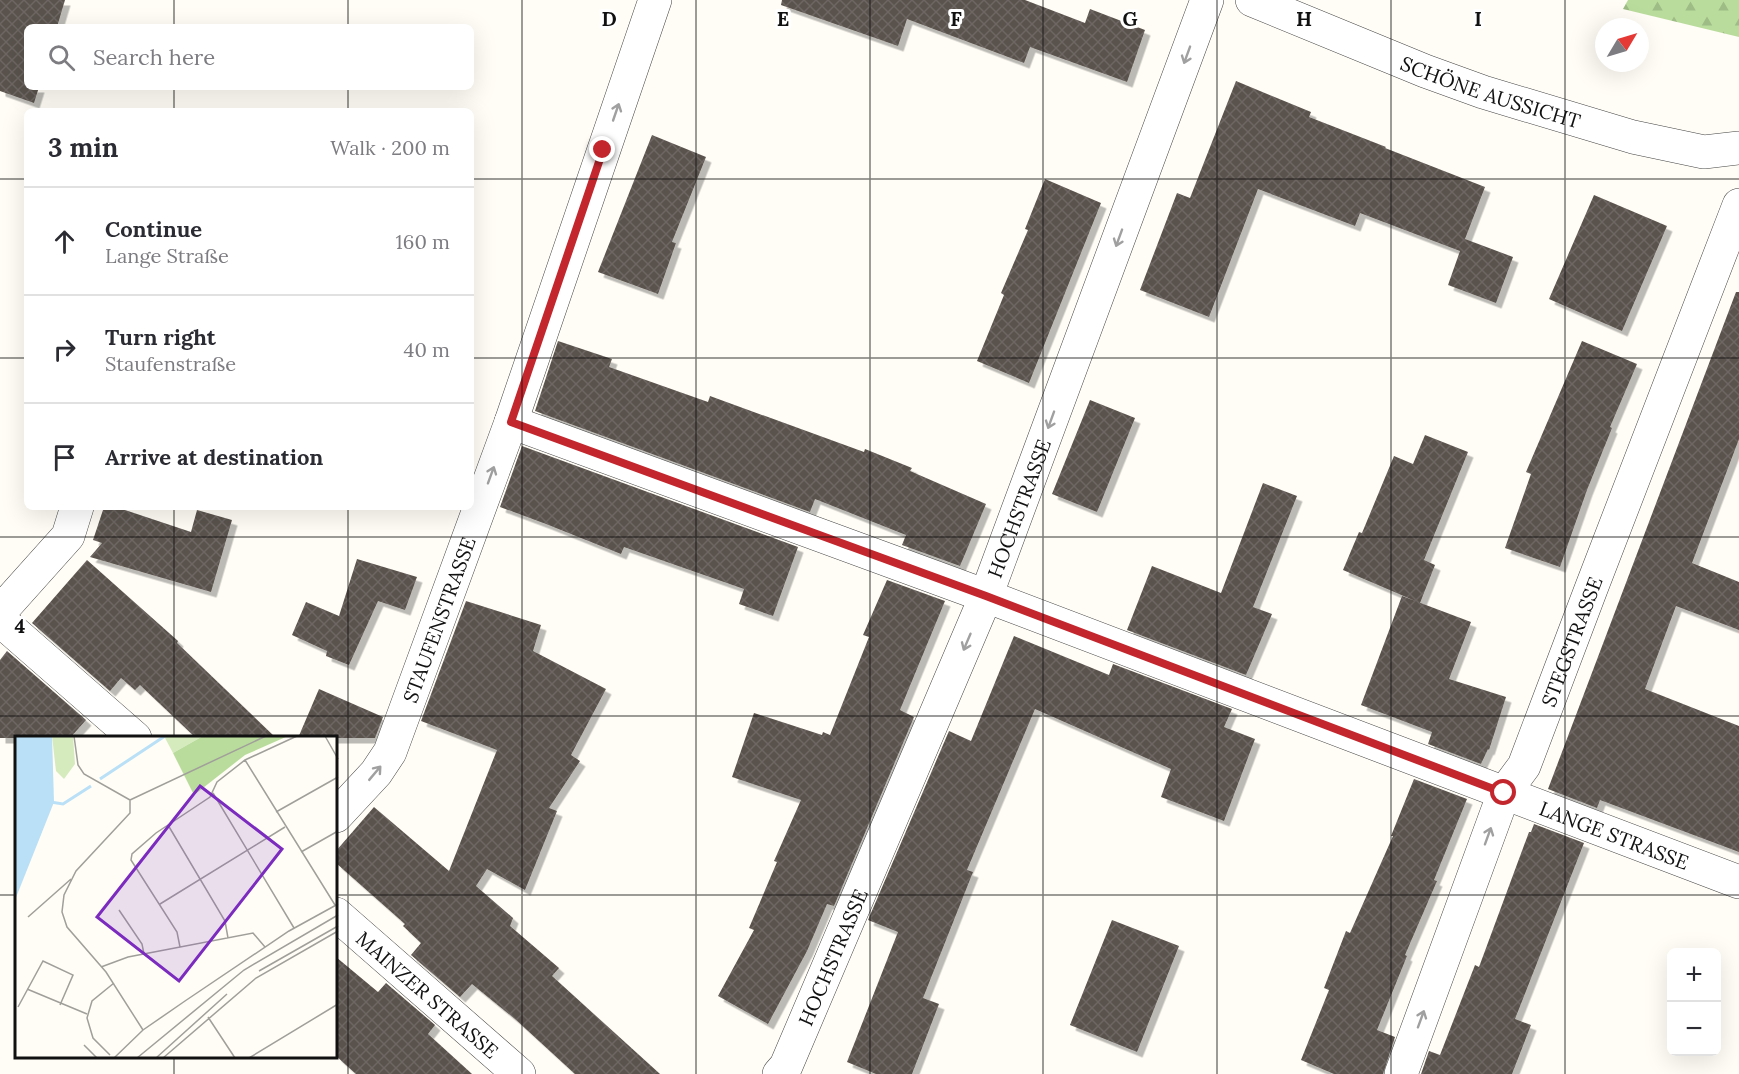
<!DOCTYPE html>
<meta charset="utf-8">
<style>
:root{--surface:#fff;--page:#f2f2f3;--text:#2b2b33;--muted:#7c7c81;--line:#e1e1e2}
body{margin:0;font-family:Lora,serif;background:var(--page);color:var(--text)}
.controls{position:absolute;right:18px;bottom:18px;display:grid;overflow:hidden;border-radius:9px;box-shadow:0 6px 24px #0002}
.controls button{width:54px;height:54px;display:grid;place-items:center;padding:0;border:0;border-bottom:2px solid var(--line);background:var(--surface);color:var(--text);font:30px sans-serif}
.compass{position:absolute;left:1595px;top:18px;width:54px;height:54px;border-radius:50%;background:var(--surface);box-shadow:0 6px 24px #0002;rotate:52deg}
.stop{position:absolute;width:18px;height:18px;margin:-14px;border:4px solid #c4262e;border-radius:50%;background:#fff}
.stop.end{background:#c4262e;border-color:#fff;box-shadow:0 2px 6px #0008}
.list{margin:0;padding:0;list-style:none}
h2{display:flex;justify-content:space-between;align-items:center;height:78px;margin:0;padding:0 24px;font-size:26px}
h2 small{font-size:20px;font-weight:400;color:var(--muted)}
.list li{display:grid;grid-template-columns:39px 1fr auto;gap:18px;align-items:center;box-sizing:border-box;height:108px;padding:0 24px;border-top:2px solid var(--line)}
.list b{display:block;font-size:22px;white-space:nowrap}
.list p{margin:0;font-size:20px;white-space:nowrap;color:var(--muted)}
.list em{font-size:20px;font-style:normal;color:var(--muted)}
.icon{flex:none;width:33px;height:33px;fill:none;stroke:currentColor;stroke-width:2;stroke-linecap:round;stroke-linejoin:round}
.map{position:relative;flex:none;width:1739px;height:1074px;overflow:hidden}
.search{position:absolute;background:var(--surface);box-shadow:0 6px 24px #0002;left:24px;top:24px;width:450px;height:66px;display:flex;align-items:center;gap:15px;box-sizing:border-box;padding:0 21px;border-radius:9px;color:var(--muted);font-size:22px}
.panel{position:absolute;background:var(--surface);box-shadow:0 6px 24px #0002;left:24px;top:108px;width:450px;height:402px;border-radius:9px}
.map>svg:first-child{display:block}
.forest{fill:url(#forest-firs)}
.building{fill:url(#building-cross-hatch);filter:url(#shadow)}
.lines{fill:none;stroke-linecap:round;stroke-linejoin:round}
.minor-casing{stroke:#444;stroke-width:34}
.minor{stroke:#fff;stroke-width:33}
.oneway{stroke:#a0a0a0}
.route{stroke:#c4262e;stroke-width:8}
.grid{fill:none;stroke:#111;stroke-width:1.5;stroke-opacity:0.55}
.labels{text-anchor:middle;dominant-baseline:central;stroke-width:6;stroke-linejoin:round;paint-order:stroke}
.street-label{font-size:20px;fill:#111;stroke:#fff}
.inset-river{fill:none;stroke:#b9e0f7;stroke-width:3}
.inset-road{fill:none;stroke:#a09f9a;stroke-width:1.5}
.view{fill:#7b2cbf;fill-opacity:0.15;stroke:#7b2cbf;stroke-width:3}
.inset-edge{fill:none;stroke:#111;stroke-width:3}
.grid-label{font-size:20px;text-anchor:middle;font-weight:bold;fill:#111;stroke:#fff;stroke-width:6;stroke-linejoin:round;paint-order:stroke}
</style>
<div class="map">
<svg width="1739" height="1074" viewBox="0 0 1739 1074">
<defs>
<pattern id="forest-firs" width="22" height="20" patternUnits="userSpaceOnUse" patternTransform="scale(1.5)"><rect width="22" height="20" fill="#b9dc9c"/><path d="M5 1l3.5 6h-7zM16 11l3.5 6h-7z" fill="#9ebc85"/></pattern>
<pattern id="building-cross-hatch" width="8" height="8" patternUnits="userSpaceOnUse" patternTransform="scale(1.5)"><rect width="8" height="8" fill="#5a524d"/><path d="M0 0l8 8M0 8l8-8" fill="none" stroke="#6d6662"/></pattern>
<filter id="shadow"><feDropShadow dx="5.5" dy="5.5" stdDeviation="0" flood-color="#0004"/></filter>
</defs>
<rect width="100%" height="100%" fill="#fffdf5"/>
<!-- forest -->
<path class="forest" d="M1628 0H1739V37L1623 9Z"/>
<!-- building -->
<path class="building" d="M0 0H65L57 27H27V87H39L34 103 0 91Z
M782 0H1025L1085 23 1090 9 1145 30 1127 82 1030 47 1024 63 907 19 898 46 781 5Z
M1236 81 1311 112 1309 117 1386 147 1385 148 1485 187 1465 239 1513 257 1496 303 1448 285 1460 251 1360 213 1355 226 1258 189 1209 317 1140 290 1177 193 1190 198Z
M652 135 706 157 672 242 676 243 658 294 598 272Z
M1045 179 1101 203 1029 383 977 361 1004 295 1001 293 1028 230 1025 229Z
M1594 195 1667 226 1622 331 1549 299Z
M1736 292H1739V439L1692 563 1739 582V630L1676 606 1645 689 1739 726V852L1600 800 1597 808 1548 789Z
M558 341 612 359 609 367 708 402 710 396 864 452 865 449 912 468 910 471 986 504 960 566 902 545 906 535 815 499 810 512 535 411Z
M1582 341 1637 364 1610 427 1612 428 1587 490 1560 567 1505 548 1531 474 1526 472Z
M1090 400 1135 418 1097 512 1052 494Z
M1425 435 1468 452 1424 560 1435 565 1420 603 1343 570 1359 532 1362 533 1394 456 1413 464Z
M522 446 798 547 773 616 739 604 744 589 624 547 621 554 546 524 500 507Z
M1263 483 1297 496 1253 607 1272 614 1246 675 1127 630 1152 566 1221 593Z
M104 507H116L191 532 197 510 232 520 211 592 90 557 102 543 93 540Z
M357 559 417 577 405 610 378 601 349 665 326 656 327 651 292 635 306 602 339 616Z
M87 560 178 641 177 643 276 738H196L140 685 135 690 121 678 110 691 32 623Z
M887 580 945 601 900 710 914 717 834 906 827 904 807 951 768 1024 718 996 754 930 749 928 777 862 774 861 801 800 732 777 754 713 822 735 823 732 830 735 869 637 863 635Z
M1402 596 1471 622 1449 679 1506 697 1489 750 1488 749 1481 764 1428 744 1432 732 1361 705Z
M466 601 541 625 533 651 606 689 571 755 580 761 549 808 557 811 525 890 487 869 476 886 513 918 510 926 559 968 552 976 660 1074H575L515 1019 472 984 460 997 411 955 421 943 403 926 405 924 336 863V851L374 807 449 871 497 750 421 721Z
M1014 636 1109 675 1113 664 1232 709 1224 727 1255 739 1224 821 1161 797 1171 769 1035 709 967 870 973 872 923 998 939 1004 912 1074H876L847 1062 898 932 868 920 949 731 971 741Z
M7 651 86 720 70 738H0V660Z
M319 689 383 717 375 738H298Z
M1414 779 1467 799 1434 880 1437 881 1405 955 1407 956 1377 1030 1395 1037 1383 1074H1334L1301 1060 1329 990 1324 988 1346 931 1350 933 1393 836H1391Z
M1534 824 1584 843 1515 1019 1531 1025 1512 1074H1421L1429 1051 1440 1055 1475 965 1479 967 1529 832H1531Z
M1112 920 1179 946 1137 1052 1070 1025Z
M336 957 378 992 386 983 435 1025 428 1034 472 1074H356L336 1056Z"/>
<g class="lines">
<!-- minor casing -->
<g class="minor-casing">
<g id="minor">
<path id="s1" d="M1252 0 1425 71 1483 92 1633 137 1704 152 1739 148"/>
<path id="s2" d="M511 422 986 596 1739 882"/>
<path d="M0 612 68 536 77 507"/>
<path d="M0 620 135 738"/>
<path id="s3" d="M336 816 376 773 390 752 511 422 655 0"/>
<path id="s4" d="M336 914 519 1074"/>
<path id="s5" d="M779 1074 786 1066 986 596 1207 0"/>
<path id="s6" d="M1401 1074 1504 793 1524 766 1591 589 1739 205"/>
</g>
</g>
<!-- minor -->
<use href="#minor" class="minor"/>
</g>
<!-- one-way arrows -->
<defs><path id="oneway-shaft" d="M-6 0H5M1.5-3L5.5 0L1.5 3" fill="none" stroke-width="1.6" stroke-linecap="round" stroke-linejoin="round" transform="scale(1.5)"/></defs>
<g class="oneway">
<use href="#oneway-shaft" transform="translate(1187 55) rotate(110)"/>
<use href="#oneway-shaft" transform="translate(616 112) rotate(-71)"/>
<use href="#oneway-shaft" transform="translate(1119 238) rotate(110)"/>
<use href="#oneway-shaft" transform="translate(1051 420) rotate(110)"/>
<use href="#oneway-shaft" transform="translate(491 475) rotate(-70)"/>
<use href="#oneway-shaft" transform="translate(967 642) rotate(113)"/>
<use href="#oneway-shaft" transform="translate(375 773) rotate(-50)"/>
<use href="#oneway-shaft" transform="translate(1488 836) rotate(-70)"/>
<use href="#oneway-shaft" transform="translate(1421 1019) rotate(-70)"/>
</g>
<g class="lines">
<!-- route -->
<path class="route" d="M603 150 511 422 986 596 1504 793"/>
</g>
<!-- grid -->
<path class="grid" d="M174 0V27M348 0V27M522 0V1074M696 0V1074M870 0V1074M1043 0V1074M1217 0V1074M1391 0V1074M1565 0V1074M174 87V111M348 87V111M0 179H27M471 179H1739M0 358H27M471 358H1739M174 507V738M348 507V1074M0 537H1739M0 716H1739M0 895H16M336 895H1739M174 1058V1074"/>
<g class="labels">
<!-- street labels -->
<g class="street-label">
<text stroke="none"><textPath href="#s1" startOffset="256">SCHÖNE AUSSICHT</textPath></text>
<text stroke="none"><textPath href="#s5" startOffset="615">HOCHSTRASSE</textPath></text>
<text stroke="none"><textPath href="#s3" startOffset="225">STAUFENSTRASSE</textPath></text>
<text stroke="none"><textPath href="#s6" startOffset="466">STEGSTRASSE</textPath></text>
<text stroke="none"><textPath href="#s2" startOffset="1178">LANGE STRASSE</textPath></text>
<text stroke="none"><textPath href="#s5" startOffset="129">HOCHSTRASSE</textPath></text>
<text stroke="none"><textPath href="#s4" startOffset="122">MAINZER STRASSE</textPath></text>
</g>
</g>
<!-- overview -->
<g transform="translate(15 736)">
<rect width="322" height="322" fill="#fffdf5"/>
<path d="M37 0H58L60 28 49 43 41 35ZM149 0H188L158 17Z" fill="#d5ebbd"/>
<path d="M188 0H273L230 19 179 59 158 17Z" fill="#b9dc9c"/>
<path d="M0 0H37L39 66 0 164Z" fill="#b9e0f7"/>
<path class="inset-river" d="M85 43 150 0M29 65 48 68 76 50"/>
<path class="inset-road" d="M59 0 63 29 69 38 115 64M310 0 323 23M230 24 320 169M198 57 279 192M115 64V77L61 135 49 159 47 176 52 191 91 236 128 294M115 64 251 0M261 76 323 41M153 89 210 185 213 202M286 116 323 95M145 168 270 91M104 174 127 208 129 218M13 181 56 143M165 211 162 196 116 124 117 118 141 97 195 61 202 46 230 24 282 0M86 231 113 221 238 197 250 211M244 235 323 190M12 253 72 278M3 271 28 225 58 239 45 269M193 281 220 322M69 309 82 322M95 319 78 302 72 282 77 265 99 247M99 322 128 294 170 265 274 195 323 168M122 322 229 234 323 179M141 322 212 258M148 322 241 242 323 195M234 322 323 268"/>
<path class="view" d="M185 50 267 113 164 245 82 181Z"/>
<rect width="322" height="322" class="inset-edge"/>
</g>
<g class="grid-label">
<text x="609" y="26">D</text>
<text x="783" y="26">E</text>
<text x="956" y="26">F</text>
<text x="1130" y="26">G</text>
<text x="1304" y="26">H</text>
<text x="1478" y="26">I</text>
<text x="20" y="633">4</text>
</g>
</svg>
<div class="controls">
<button>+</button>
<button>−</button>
</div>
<svg class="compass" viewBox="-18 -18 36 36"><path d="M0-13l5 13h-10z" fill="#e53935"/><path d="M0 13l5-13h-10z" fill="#7c7c81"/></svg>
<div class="stop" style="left:1504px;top:793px"></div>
<div class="stop end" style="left:603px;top:150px"></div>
<div class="search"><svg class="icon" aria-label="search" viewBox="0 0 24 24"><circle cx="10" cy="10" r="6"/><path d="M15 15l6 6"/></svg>Search here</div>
<section class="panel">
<h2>3 min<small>Walk · 200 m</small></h2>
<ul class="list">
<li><svg class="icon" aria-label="ahead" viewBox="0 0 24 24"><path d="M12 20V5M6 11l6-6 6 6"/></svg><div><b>Continue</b><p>Lange Straße</p></div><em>160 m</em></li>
<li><svg class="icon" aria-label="right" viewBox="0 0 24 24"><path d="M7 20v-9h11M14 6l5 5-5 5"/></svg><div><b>Turn right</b><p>Staufenstraße</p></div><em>40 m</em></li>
<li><svg class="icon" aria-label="arrive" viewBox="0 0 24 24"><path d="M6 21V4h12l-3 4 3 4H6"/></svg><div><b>Arrive at destination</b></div></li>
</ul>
</section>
</div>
